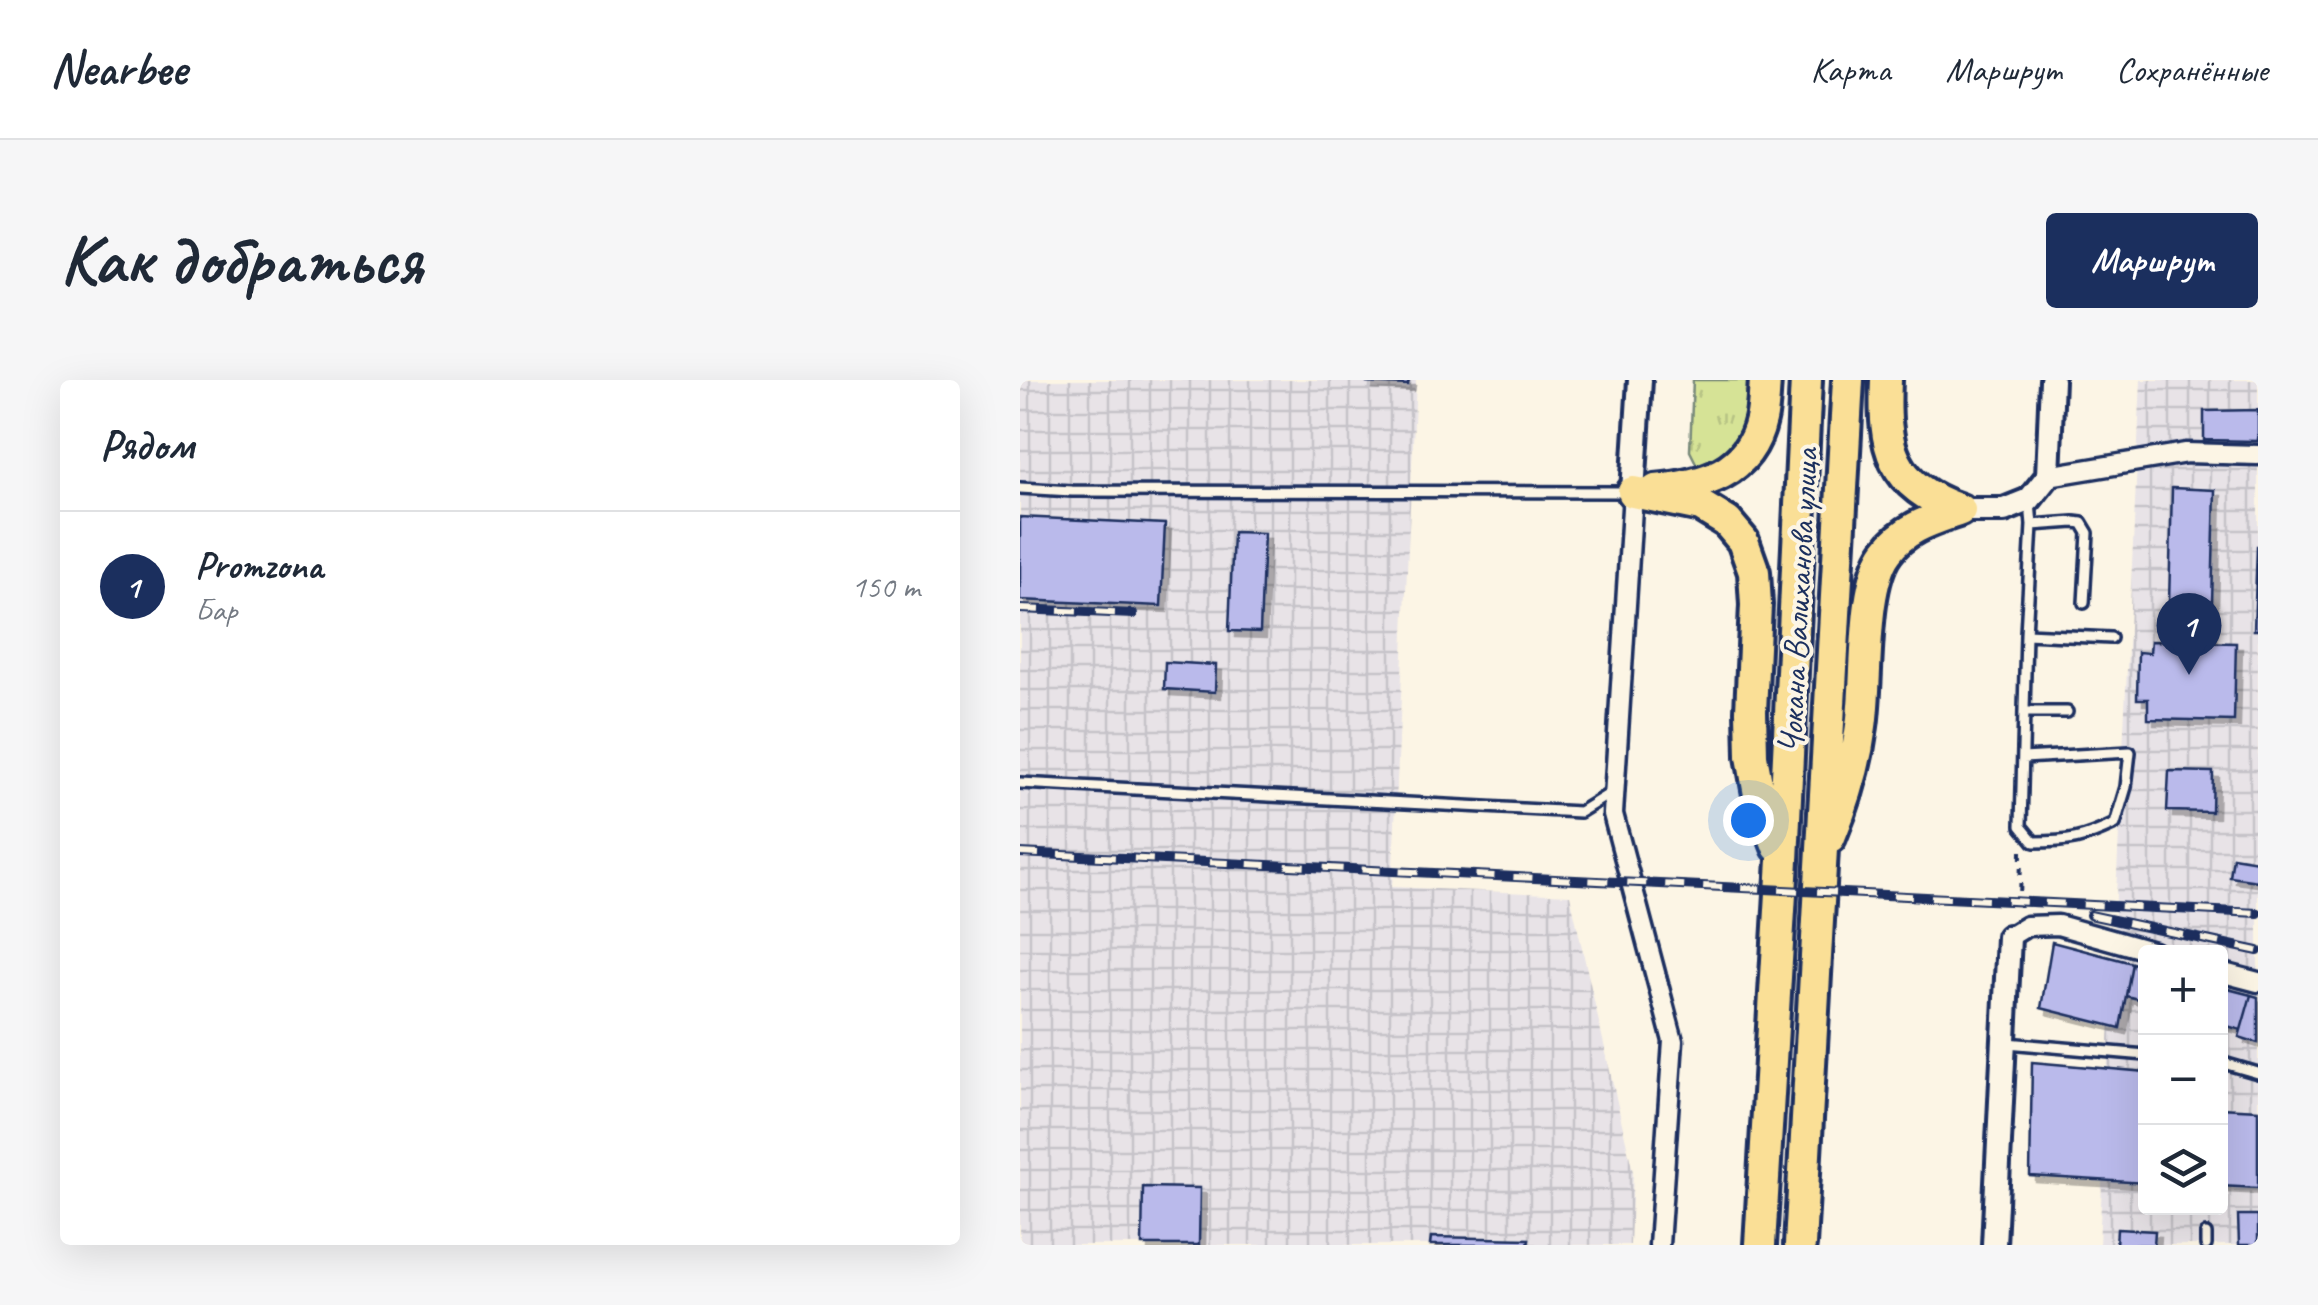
<!DOCTYPE html>
<html lang="ru">
<meta charset="utf-8">
<style>
:root{--surface:#fff;--page:#f6f6f7;--text:#1f2937;--muted:#747a83;--line:#e0e1e3;--accent:#1b2f5e}
body{margin:0;font-family:Caveat,sans-serif;background:var(--page);color:var(--text)}
.controls{position:absolute;right:30px;bottom:30px;display:grid;overflow:hidden;border-radius:10px;box-shadow:0 10px 40px #0002}
.controls button{width:90px;height:90px;display:grid;place-items:center;padding:0;border:0;border-bottom:2px solid var(--line);background:var(--surface);color:var(--text);font:50px sans-serif}
.you{position:absolute;left:728px;top:440px;width:35px;height:35px;margin:-25px;border:8px solid #fff;border-radius:50%;background:#1a73e8;box-shadow:0 0 0 15px #1a73e833}
.badge{display:grid;place-items:center;width:65px;height:65px;border-radius:50%;background:var(--accent);color:#fff;font-size:32px;font-weight:700}
.pin{position:absolute;translate:-50% -82px;filter:drop-shadow(0 2px 5px #0008)}
.pin::after{content:'';position:absolute;top:52px;width:35px;height:30px;background:inherit;clip-path:polygon(0 0,100% 0,50% 100%)}
.list{margin:0;padding:0;list-style:none}
h2{display:flex;justify-content:space-between;align-items:center;height:130px;margin:0;padding:0 40px;font-size:42px}
h2 small{font-size:32px;font-weight:400;color:var(--muted)}
.list li{display:grid;grid-template-columns:65px 1fr auto;gap:30px;align-items:center;box-sizing:border-box;height:150px;padding:0 40px;border-top:2px solid var(--line)}
.list b{display:block;font-size:38px;white-space:nowrap}
.list p{margin:0;font-size:32px;white-space:nowrap;color:var(--muted)}
.list em{font-size:32px;font-style:normal;color:var(--muted)}
.icon{flex:none;width:55px;height:55px;fill:none;stroke:currentColor;stroke-width:2;stroke-linecap:round;stroke-linejoin:round}
.map{position:relative;flex:none;width:1238px;height:865px;overflow:hidden;border-radius:10px}
header{display:flex;align-items:center;gap:60px;box-sizing:border-box;height:140px;padding:0 50px;background:var(--surface);border-bottom:2px solid var(--line)}
header strong{font-size:48px}
nav{display:flex;gap:55px;margin-inline-start:auto;font-size:35px}
.intro{display:flex;align-items:center;justify-content:space-between;box-sizing:border-box;height:240px;padding:0 60px}
h1{margin:0;font-size:70px}
.button{padding:25px 45px;border-radius:10px;background:var(--accent);color:#fff;font-size:35px;font-weight:700}
main{display:flex;gap:60px;padding:0 60px}
aside{flex:1;background:var(--surface);border-radius:10px;box-shadow:0 10px 40px #0002}
.map>svg:first-child{display:block}
.industrial{fill:url(#industrial-grid);fill-rule:evenodd}
.grass{fill:url(#grass-tufts);stroke:#78897a;stroke-width:2.5}
.building{fill:#babaeb;stroke:#1b2f5e;stroke-width:2.5;filter:url(#shadow)}
.lines{fill:none;stroke-linecap:round;stroke-linejoin:round}
.service-casing{stroke:#1b2f5e;stroke-width:16}
.minor-casing{stroke:#1b2f5e;stroke-width:25}
.tertiary-casing{stroke:#1b2f5e;stroke-width:30}
.primary-casing{stroke:#1b2f5e;stroke-width:38}
.path{stroke:#1b2f5e;stroke-width:4;stroke-dasharray:8 8;stroke-linecap:butt}
.service{stroke:#fcf5e5;stroke-width:9}
.minor{stroke:#fcf5e5;stroke-width:18}
.tertiary{stroke:#fcf5e5;stroke-width:22}
.primary{stroke:#fadf96;stroke-width:30}
.rail-casing{stroke:#1b2f5e;stroke-width:10}
.rail{stroke:#fcf5e5;stroke-width:6;stroke-dasharray:19;stroke-linecap:butt}
.labels{text-anchor:middle;dominant-baseline:central;stroke-width:8;stroke-linejoin:round;paint-order:stroke}
.street-label{font-size:35px;fill:#1b2f5e;stroke:#fcf5e5}
</style>
<header>
<strong>Nearbee</strong>
<nav><a>Карта</a><a>Маршрут</a><a>Сохранённые</a></nav>
</header>
<div class="intro"><h1>Как добраться</h1><a class="button">Маршрут</a></div>
<main>
<aside>
<h2>Рядом<small></small></h2>
<ul class="list">
<li><span class="badge">1</span><div><b>Promzona</b><p>Бар</p></div><em>150 m</em></li>
</ul>
</aside>
<div class="map">
<svg width="1238" height="865" viewBox="0 0 1238 865">
<defs>
<pattern id="industrial-grid" width="8" height="8" patternUnits="userSpaceOnUse" patternTransform="scale(2.5)"><rect width="8" height="8" fill="#e8e3e7"/><path d="M0 4h8M4 0v8" fill="none" stroke="#c6c3c9"/></pattern>
<pattern id="grass-tufts" width="24" height="20" patternUnits="userSpaceOnUse" patternTransform="scale(2.5)"><rect width="24" height="20" fill="#d6e396"/><path d="M3 7l-1-3M5 7V3M7 7l1-3M15 17l-1-3M17 17v-4M19 17l1-3" fill="none" stroke="#b7c384"/></pattern>
<filter id="shadow"><feDropShadow dx="6" dy="6" stdDeviation="0" flood-color="#0004"/></filter>
</defs>
<rect width="100%" height="100%" fill="#fcf5e5"/>
<filter id="ink" filterUnits="userSpaceOnUse"><feTurbulence type="fractalNoise" baseFrequency=".01" numOctaves="2"/><feDisplacementMap in="SourceGraphic" scale="20" xChannelSelector="R" yChannelSelector="G"/><feConvolveMatrix kernelMatrix="1 2 1 2 8 2 1 2 1" color-interpolation-filters="sRGB"/></filter>
<g filter="url(#ink)">
<!-- industrial -->
<path class="industrial" d="M0 0H396L372 507 550 515 613 792 610 865H0Z
M1121 0H1238V865H1079ZM1126 572H1200V828H1126Z"/>
<!-- grass -->
<path class="grass" d="M673 0H735L723 62 695 84 677 85 670 71Z"/>
<!-- building -->
<path class="building" d="M347 0H389L388 5 347 3Z
M1238 30V61L1184 60V31Z
M1152 108 1195 110 1191 262 1148 261Z
M0 137 145 144 141 226 0 220Z
M213 152 244 153 240 252 209 251Z
M1237 166H1238V250H1234Z
M1131 261 1216 263 1214 341 1128 339V319H1117L1118 272 1130 273Z
M145 282 196 285 195 312 144 309Z
M1149 391 1193 392 1192 432 1147 431Z
M1213 477 1238 481V501L1210 497Z
M1032 562 1112 583 1100 648 1021 628Z
M1112 583 1126 586V621L1106 616Z
M1200 607 1231 615 1221 650 1200 644Z
M1231 615 1238 617V663L1219 657Z
M1012 682 1126 692V803L1010 796Z
M1200 728 1238 730V808L1200 806Z
M123 807 180 808 179 865H122Z
M1218 835H1238V865H1219Z
M1097 849 1135 851 1134 865H1096Z
M411 857 509 859 508 865H410Z"/>
<g class="lines">
<!-- service casing -->
<g class="service-casing">
<path id="service" d="M0 108 52 111 610 112
M1012 145 1054 142 1062 143 1068 153 1064 223
M1006 254 1091 258
M1005 332H1047
M1003 378 1110 372 1106 407 1095 444C1063 459 1050 462 1014 462L1001 446 1006 254 1012 145 1010 123
M0 403 560 432 594 411
M987 663 1126 675
M1200 682 1238 693
M1186 865V854"/>
</g>
<!-- minor casing -->
<g class="minor-casing">
<path id="minor" d="M1028 96 1166 73 1238 75
M613 112 593 434 653 661 639 865
M989 557 1007 546 1038 545 1134 572
M1200 592 1238 602"/>
</g>
<!-- tertiary casing -->
<g class="tertiary-casing">
<path id="tertiary" d="M613 112 620 0
M940 130H984L1009 120 1028 96 1032 0
M974 865 989 557"/>
</g>
<!-- primary casing -->
<g class="primary-casing">
<path id="primary" d="M866 0C863 68 870 105 940 130
M636 110C683 105 729 94 741 40 744 28 744 13 745 0
M613 112 681 126 707 142 723 161 734 192 736 225 731 331 732 376 740 420 758 467
M810 457C825 421 836 385 841 346 848 300 841 207 867 172 885 147 912 140 940 130
M740 865 763 480 786 0
M780 865 828 0"/>
</g>
<!-- path -->
<path class="path" d="M1000 527 1001 471"/>
<!-- service -->
<use href="#service" class="service"/>
<!-- minor -->
<use href="#minor" class="minor"/>
<!-- tertiary -->
<use href="#tertiary" class="tertiary"/>
<!-- primary -->
<use href="#primary" class="primary"/>
<!-- rail casing -->
<g class="rail-casing">
<path id="rail" d="M0 229 113 234
M0 473 1238 533
M1070 535 1238 571"/>
</g>
<!-- rail -->
<use href="#rail" class="rail"/>
</g>
</g>
<g class="labels">
<!-- street labels -->
<g class="street-label">
<text transform="translate(778 221) rotate(-87)">Чокана Валиханова улица</text>
</g>
</g>
</svg>
<div class="controls">
<button>+</button>
<button>−</button>
<button><svg class="icon" aria-label="layers" viewBox="0 0 24 24"><path d="M12 4l9 5-9 5-9-5zM3 14l9 5 9-5"/></svg></button>
</div>
<div class="you"></div>
<div class="pin badge" style="left:1169px;top:295px">1</div>
</div>
</main>
